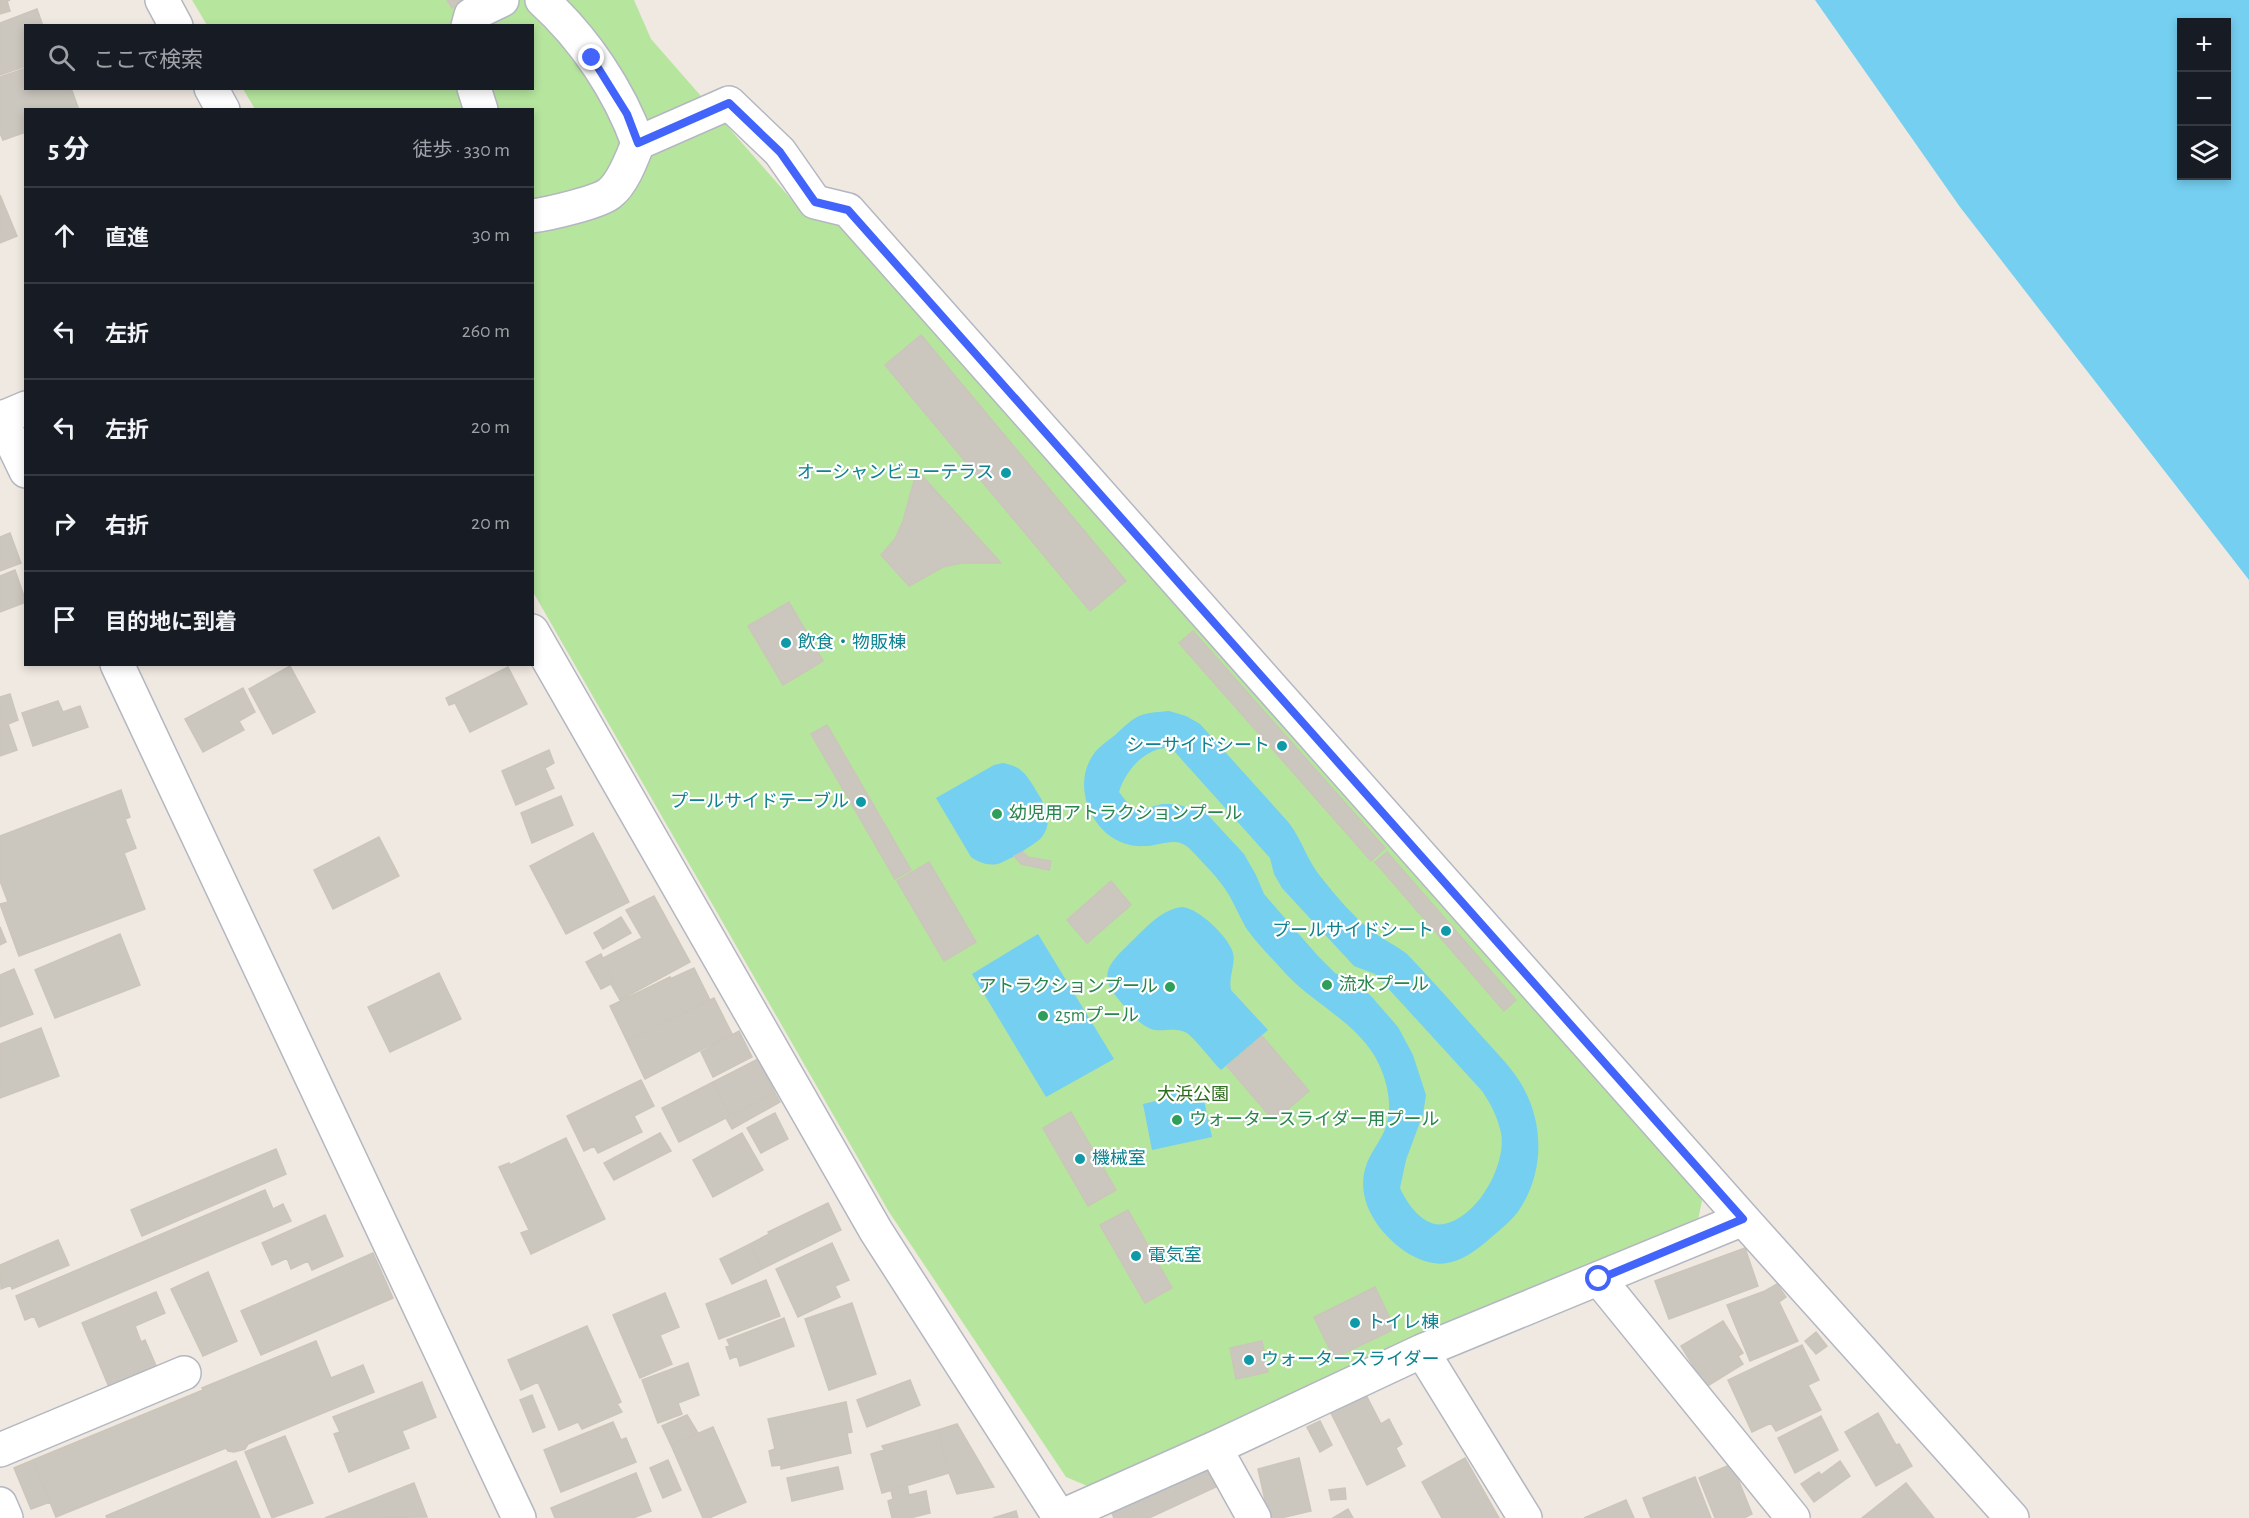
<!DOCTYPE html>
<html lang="ja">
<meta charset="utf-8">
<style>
:root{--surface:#171b24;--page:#20242c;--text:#f1f3f6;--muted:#9ea1a6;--line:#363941}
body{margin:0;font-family:"Alegreya Sans","Noto Sans JP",sans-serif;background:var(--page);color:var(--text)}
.controls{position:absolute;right:18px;top:18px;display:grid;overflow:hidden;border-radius:0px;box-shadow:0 3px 9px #0003}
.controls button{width:54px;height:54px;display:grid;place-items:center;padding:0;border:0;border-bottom:2px solid var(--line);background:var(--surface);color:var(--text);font:30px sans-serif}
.stop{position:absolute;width:18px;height:18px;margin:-14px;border:4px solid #4264fb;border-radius:50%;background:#fff}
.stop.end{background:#4264fb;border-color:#fff;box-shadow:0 2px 6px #0008}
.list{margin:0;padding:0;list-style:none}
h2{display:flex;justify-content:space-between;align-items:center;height:78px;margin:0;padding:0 24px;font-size:26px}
h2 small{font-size:20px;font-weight:400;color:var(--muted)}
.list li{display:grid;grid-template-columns:39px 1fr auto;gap:18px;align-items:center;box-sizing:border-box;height:96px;padding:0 24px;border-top:2px solid var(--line)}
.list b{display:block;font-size:22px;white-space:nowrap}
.list em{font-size:20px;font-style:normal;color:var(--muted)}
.icon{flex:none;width:33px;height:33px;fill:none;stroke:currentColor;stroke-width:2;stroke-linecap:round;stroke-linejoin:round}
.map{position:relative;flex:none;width:2249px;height:1518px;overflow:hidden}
.search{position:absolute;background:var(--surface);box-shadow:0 3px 9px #0003;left:24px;top:24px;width:510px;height:66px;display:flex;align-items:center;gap:15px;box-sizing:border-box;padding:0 21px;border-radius:0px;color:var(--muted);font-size:22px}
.panel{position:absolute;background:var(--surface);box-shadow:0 3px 9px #0003;left:24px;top:108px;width:510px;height:558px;border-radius:0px}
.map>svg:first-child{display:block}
.green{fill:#b6e59e}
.water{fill:#75cff0;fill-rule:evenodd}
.building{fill:#cbc7bf;stroke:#cbc5ba;stroke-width:1.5}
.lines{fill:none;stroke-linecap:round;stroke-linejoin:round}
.minor-casing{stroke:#b4b7c1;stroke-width:36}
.minor{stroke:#fff;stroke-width:33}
.route{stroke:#4264fb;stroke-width:8}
.culture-dot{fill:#0f9aa8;stroke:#fff;stroke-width:2}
.leisure-dot{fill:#2e9e5b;stroke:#fff;stroke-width:2}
.labels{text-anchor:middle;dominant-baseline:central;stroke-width:4.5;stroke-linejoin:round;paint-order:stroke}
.culture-label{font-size:18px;fill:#0d838f;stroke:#fff;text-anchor:start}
.leisure-label{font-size:18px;fill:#27864d;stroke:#fff;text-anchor:start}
.park-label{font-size:18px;fill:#2c6e1b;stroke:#fff}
</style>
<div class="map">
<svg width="2249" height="1518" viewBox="0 0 2249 1518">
<rect width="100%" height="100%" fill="#efe9e1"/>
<!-- green -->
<path class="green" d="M192 0H634L651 39 806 216 844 223 1704 1191 1698 1220 1092 1488 1066 1477 889 1212 533 592 532 110 255 109 243 89 532 88V26L207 25Z"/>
<!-- water -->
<path class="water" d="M1815 0H2249V580L1960 207ZM2226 22V176H2182V22Z
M1169 711 1186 716 1200 724 1289 823C1302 840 1307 860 1320 876 1336 896 1355 919 1376 934 1386 941 1397 946 1407 954 1431 979 1454 1005 1477 1031 1491 1047 1508 1063 1520 1082 1545 1122 1545 1174 1517 1213 1508 1224 1496 1233 1486 1242 1460 1263 1441 1272 1409 1254 1379 1235 1353 1199 1367 1163 1373 1148 1385 1136 1388 1119 1392 1099 1385 1073 1374 1055 1352 1020 1313 1003 1286 974 1273 959 1257 944 1246 928 1240 917 1235 906 1229 895 1219 878 1204 864 1190 849 1176 835 1161 846 1144 846 1132 847 1120 843 1110 836 1086 818 1075 781 1093 755 1098 747 1108 741 1115 735 1123 728 1130 720 1139 716 1148 712 1159 712 1169 711ZM1165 748 1174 751 1270 858 1274 874 1282 888 1354 966 1375 974 1482 1091C1491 1104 1498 1118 1501 1133 1507 1165 1477 1218 1444 1224 1424 1228 1407 1204 1400 1188L1406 1160 1423 1114 1426 1095 1413 1055 1398 1027 1371 996 1362 987 1335 973 1318 956 1264 894 1256 875 1244 854 1206 813 1176 804H1162L1140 810 1129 805 1119 792C1125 772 1143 750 1165 748Z
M1003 763C1020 766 1025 773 1034 787 1039 796 1047 806 1048 816 1049 823 1046 833 1041 838 1036 844 1004 863 997 864 988 866 978 862 971 857L936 798 994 765Z
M1183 907C1199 909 1229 937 1233 953 1236 965 1228 977 1231 990L1268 1030 1221 1070C1210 1059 1199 1043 1187 1033 1176 1026 1162 1033 1151 1029 1141 1025 1134 1017 1127 1009 1101 981 1100 971 1128 945 1144 930 1160 909 1183 907Z
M1038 934 1114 1059 1046 1097 972 974Z
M1177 1091 1183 1094 1202 1091 1212 1137 1152 1150 1143 1104 1160 1100 1163 1093Z"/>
<!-- building -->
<path class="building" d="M0 0H10L7 1 10 11 0 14Z
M447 0H465L452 8Z
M37 9 43 26H26V66L0 75V23Z
M26 68V88H71L79 110H26V132L3 140 0 133V77Z
M0 195 17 236 0 243Z
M921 335 1126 581 1090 611 885 365Z
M915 468 1001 563H962L943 567 909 586 881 555 895 539 903 521 914 481Z
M10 533 21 563 0 571V537Z
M15 570 26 602 0 612V576Z
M789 602 823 661 783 685 748 626Z
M1193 631 1385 848 1371 861 1179 643Z
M290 666 315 712 273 734 249 689Z
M508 667 527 704 470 732 455 703 449 705 446 698Z
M243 688 255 712 239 721 244 730 203 752 185 719Z
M10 694 18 720 8 724 17 750 0 756V697Z
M58 701 63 712 80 706 88 727 33 746 22 713Z
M827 725 911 870 895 879 811 734Z
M549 750 554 763 545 768 554 788 516 805 502 771Z
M121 790 130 817 125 819 136 848 124 853 145 909 19 956 0 904 8 902 0 881V836Z
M561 796 573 825 532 843 521 813Z
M593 833 629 902 566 934 530 866Z
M379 837 399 876 333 909 314 870Z
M1023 852 1028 857 1051 861 1049 870 1021 864 1014 856Z
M1387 852 1516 1000 1504 1011 1375 862Z
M929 862 976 942 944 961 897 881Z
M1111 881 1131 905 1087 943 1067 920Z
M654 896 690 962 620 1000 611 984 613 983 603 958 642 938 626 910Z
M621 917 631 933 603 949 594 933Z
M0 927 6 942 0 945Z
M120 934 140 985 55 1018 35 970Z
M601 954 613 983 601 989 586 962Z
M694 968 710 1000 627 1041 610 1006 670 977V979Z
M14 969 33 1014 0 1027V975Z
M439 973 461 1019 390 1052 368 1007Z
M714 998 732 1034 645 1079 627 1041Z
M41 1028 59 1076 0 1098V1044Z
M739 1031 752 1057 713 1077 701 1052Z
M1262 1036 1309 1091 1274 1121 1227 1066Z
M758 1059 775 1093 730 1116 713 1082Z
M641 1080 654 1106 634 1116 642 1132 598 1153 594 1146 584 1151 567 1116Z
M713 1082 730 1116 679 1142 662 1108Z
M775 1093 780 1102 732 1129 726 1118Z
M1071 1112 1116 1190 1088 1206 1043 1128Z
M775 1113 788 1139 761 1153 747 1128Z
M660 1133 671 1151 614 1180 604 1163Z
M742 1133 763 1170 713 1197 693 1160Z
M566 1138 605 1219 531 1254 521 1233 529 1230 499 1167 509 1163 510 1165Z
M276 1149 286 1174 142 1236 131 1210Z
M265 1190 273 1209 283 1204 291 1221 39 1327 34 1316 25 1320 16 1296Z
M828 1203 841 1230 762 1269 750 1244 769 1234 768 1232Z
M1128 1210 1172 1288 1145 1303 1100 1225Z
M325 1215 343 1256 312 1270 308 1261 291 1269 287 1258 272 1265 262 1243Z
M58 1240 69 1265 12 1289 11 1285 1 1289 0 1265Z
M832 1243 849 1280 835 1286 840 1297 798 1317 776 1269Z
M750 1244 762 1269 732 1284 720 1259Z
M1745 1248 1758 1286 1669 1319 1655 1281Z
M373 1253 393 1298 261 1355 241 1311Z
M208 1272 237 1341 203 1356 171 1289Z
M766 1280 780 1316 719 1339 706 1304Z
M1777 1284 1786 1297 1779 1302 1798 1341 1750 1361 1727 1305 1765 1291Z
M1375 1287 1395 1329 1334 1358 1314 1317Z
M156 1292 165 1313 135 1326 141 1342 145 1340 157 1368 109 1387 82 1323Z
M665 1293 679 1327 660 1335 672 1364 640 1378 613 1315Z
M852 1303 876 1374 829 1390 805 1319Z
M784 1318 794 1346 740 1366 737 1356 730 1359 726 1347 730 1346 727 1340Z
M1723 1321 1743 1353 1738 1356 1743 1364 1706 1387 1681 1346Z
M587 1326 621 1402 617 1404 622 1412 582 1429 578 1422 559 1430 538 1382 521 1390 508 1360Z
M1816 1332 1827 1346 1816 1354 1805 1341Z
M316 1341 331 1378 363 1365 374 1392 248 1444 245 1449 234 1452 228 1451 226 1448 56 1517 33 1460 203 1390 202 1388Z
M1262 1341 1268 1372 1236 1379 1230 1348Z
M1802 1345 1819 1380 1808 1385 1821 1410 1776 1431 1771 1423 1752 1432 1728 1380Z
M688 1363 699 1395 678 1403 682 1414 658 1423 642 1380Z
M910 1380 920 1405 867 1427 857 1400Z
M422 1382 436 1417 402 1431 409 1448 349 1472 334 1434 340 1432 333 1417Z
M1365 1393 1381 1424 1389 1419 1402 1444 1396 1448 1405 1466 1367 1485 1330 1411Z
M532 1395 545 1427 533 1432 520 1400Z
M846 1402 852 1432 847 1433 851 1453 781 1469V1465L772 1466 769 1451 775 1449 768 1419Z
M1878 1413 1896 1445 1899 1444 1912 1466 1876 1486 1845 1432Z
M687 1415 698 1433 671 1445 662 1426Z
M1821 1416 1838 1450 1795 1473 1778 1438Z
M1320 1421 1332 1445 1320 1452 1307 1427Z
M613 1422 621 1440 626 1438 636 1462 561 1492 544 1450Z
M957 1424 994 1487 957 1494 949 1473 938 1430Z
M713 1427 746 1502 709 1518H703L671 1445Z
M938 1430 949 1473 882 1493 871 1454 884 1450 882 1446Z
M285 1436 313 1503 272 1518 245 1452Z
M1299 1458 1311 1511 1281 1518H1269L1258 1469Z
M1465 1458 1499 1518H1442L1422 1482Z
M33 1460 50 1502 31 1509 14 1468Z
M668 1460 681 1490 663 1498 650 1468Z
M236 1461 260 1518H107L106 1516Z
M1840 1461 1850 1476 1814 1502 1801 1484 1819 1472 1821 1475Z
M1732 1464 1752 1514 1744 1518H1715L1699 1478Z
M838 1467 843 1489 792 1501 787 1478Z
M1206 1468 1216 1487 1149 1518H1114L1111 1511Z
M636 1473 651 1511 633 1518H555L551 1508Z
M1695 1477 1711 1518H1651L1643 1498Z
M414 1483 427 1517 325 1518Z
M1906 1483 1934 1518H1862Z
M907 1485 909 1495 926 1491 930 1513 910 1518H892L888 1501 893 1499 891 1490Z
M1345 1488 1346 1499 1331 1500 1329 1490Z
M1626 1500 1634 1518H1584Z
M1348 1509 1353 1518H1333Z
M1016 1511 1018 1518H993Z"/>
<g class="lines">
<!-- minor casing -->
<g class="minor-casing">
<path id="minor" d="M162 0 176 26
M468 26 471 15 502 0
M211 88 223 110
M474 88 481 110
M638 143 729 103 780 152 815 202 848 210 1743 1219 2012 1518
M532 216C548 214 600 202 610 193 623 183 632 158 638 143 619 90 584 38 542 0
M0 417 26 471
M0 419 26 408
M532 631 876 1231 1060 1518
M117 664 519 1518
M1599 1279 1793 1518
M1422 1351 1525 1518
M1215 1448 1254 1518
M0 1450 184 1373
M0 1504 6 1518
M1060 1517 1215 1448 1422 1351 1743 1219"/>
</g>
<!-- minor -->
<use href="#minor" class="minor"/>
</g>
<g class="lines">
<!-- route -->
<path class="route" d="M592 58 627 114 638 143 729 103 780 152 815 202 848 210 1743 1219 1599 1279"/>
</g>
<!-- markers -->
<g class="culture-dot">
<circle cx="1006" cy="473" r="6"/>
<circle cx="786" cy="643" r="6"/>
<circle cx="1282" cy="746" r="6"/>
<circle cx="861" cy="802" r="6"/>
<circle cx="1446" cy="931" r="6"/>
<circle cx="1080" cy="1159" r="6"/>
<circle cx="1136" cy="1256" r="6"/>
<circle cx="1355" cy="1323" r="6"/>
<circle cx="1249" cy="1360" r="6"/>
</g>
<g class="leisure-dot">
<circle cx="997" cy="814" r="6"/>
<circle cx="1327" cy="985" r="6"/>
<circle cx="1170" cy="987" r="6"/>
<circle cx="1043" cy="1016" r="6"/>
<circle cx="1177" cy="1120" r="6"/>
</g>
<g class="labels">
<!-- culture labels -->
<g class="culture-label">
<text x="994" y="473" text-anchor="end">オーシャンビューテラス</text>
<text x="798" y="643">飲食・物販棟</text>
<text x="1270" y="746" text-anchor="end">シーサイドシート</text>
<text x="849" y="802" text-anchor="end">プールサイドテーブル</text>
<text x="1434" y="931" text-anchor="end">プールサイドシート</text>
<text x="1092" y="1159">機械室</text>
<text x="1148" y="1256">電気室</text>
<text x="1367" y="1323">トイレ棟</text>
<text x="1261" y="1360">ウォータースライダー</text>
</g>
<!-- leisure labels -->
<g class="leisure-label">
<text x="1009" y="814">幼児用アトラクションプール</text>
<text x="1339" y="985">流水プール</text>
<text x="1158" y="987" text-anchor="end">アトラクションプール</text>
<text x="1055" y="1016">25mプール</text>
<text x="1189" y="1120">ウォータースライダー用プール</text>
</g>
<!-- park labels -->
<g class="park-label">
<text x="1193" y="1095">大浜公園</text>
</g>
</g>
</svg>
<div class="controls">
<button>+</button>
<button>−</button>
<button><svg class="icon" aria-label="layers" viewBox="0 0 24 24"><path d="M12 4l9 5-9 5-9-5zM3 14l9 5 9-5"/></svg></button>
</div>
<div class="stop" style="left:1599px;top:1279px"></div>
<div class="stop end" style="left:592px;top:58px"></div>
<div class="search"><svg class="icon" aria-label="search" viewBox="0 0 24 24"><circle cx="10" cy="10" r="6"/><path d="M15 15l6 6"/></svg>ここで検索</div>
<section class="panel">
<h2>5 分<small>徒歩 · 330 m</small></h2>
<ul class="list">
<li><svg class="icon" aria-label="ahead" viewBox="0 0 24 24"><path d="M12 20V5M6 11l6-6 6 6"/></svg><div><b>直進</b></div><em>30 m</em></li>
<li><svg class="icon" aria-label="left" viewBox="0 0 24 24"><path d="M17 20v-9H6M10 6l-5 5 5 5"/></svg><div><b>左折</b></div><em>260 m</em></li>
<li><svg class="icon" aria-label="left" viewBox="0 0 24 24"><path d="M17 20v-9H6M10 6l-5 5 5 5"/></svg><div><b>左折</b></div><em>20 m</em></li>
<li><svg class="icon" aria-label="right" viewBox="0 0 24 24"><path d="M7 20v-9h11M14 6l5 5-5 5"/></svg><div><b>右折</b></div><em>20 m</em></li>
<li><svg class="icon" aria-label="arrive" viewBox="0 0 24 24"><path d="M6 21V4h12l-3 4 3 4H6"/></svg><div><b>目的地に到着</b></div></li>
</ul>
</section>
</div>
